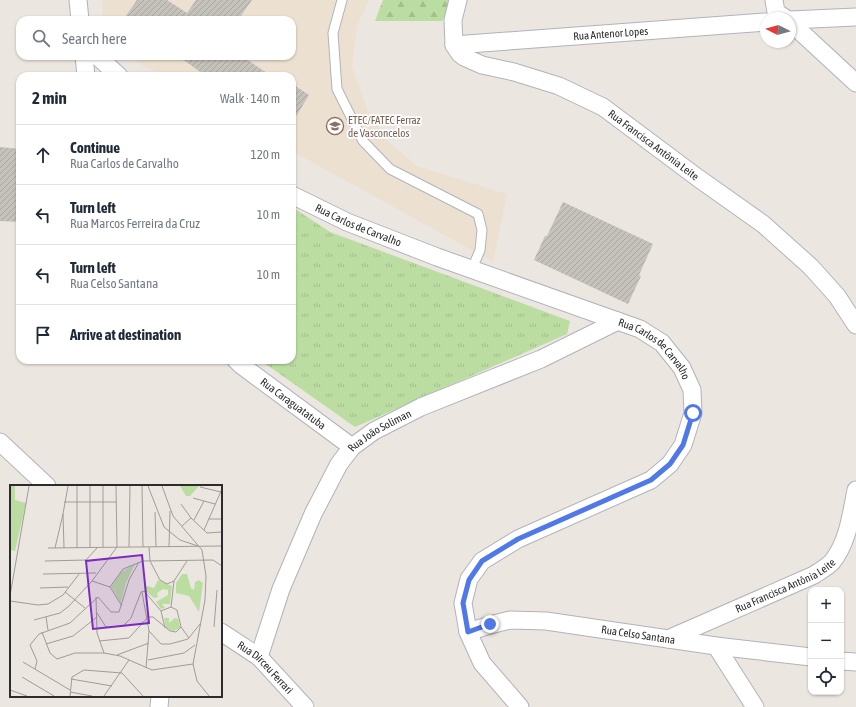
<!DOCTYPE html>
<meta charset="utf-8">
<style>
:root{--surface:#fff;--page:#f2f2f3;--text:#1f2937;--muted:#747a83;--line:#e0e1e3}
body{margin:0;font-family:"Asap Condensed",sans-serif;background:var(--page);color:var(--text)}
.controls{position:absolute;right:12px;bottom:12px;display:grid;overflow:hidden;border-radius:8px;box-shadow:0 1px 3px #0004}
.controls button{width:36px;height:36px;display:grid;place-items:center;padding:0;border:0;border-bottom:1px solid var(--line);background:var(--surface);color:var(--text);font:20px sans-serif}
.compass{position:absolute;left:760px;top:12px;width:36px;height:36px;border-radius:50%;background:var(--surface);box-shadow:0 1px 3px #0004;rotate:276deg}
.stop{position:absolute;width:12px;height:12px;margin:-9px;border:3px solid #5078e9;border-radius:50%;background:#fff}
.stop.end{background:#5078e9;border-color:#fff;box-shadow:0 1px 4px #0008}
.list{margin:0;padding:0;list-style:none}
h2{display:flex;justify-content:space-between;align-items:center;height:52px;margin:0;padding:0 16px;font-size:17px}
h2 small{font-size:13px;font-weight:400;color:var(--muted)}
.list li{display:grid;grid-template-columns:26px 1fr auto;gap:12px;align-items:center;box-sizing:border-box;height:60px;padding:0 16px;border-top:1px solid var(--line)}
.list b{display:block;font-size:15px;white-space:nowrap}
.list p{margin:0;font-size:13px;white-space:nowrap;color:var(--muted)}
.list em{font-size:13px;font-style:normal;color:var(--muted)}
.icon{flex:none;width:22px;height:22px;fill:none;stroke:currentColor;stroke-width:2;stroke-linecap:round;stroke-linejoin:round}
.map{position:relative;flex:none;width:856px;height:707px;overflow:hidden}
.search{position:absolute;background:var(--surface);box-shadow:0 1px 3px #0004;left:16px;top:16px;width:280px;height:44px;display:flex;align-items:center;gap:10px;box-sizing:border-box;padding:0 14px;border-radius:12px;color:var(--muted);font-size:15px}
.panel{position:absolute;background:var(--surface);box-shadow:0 1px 3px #0004;left:16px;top:72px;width:280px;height:292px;border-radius:12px}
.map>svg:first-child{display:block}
.education{fill:#ece1d1}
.grass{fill:url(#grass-tufts)}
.forest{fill:url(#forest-firs)}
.building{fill:url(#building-hatch)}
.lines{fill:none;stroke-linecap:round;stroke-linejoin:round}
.lane-casing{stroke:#b0b3bb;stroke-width:11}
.street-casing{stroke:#b0b3bb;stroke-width:19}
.lane{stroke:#fff;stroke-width:9}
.street{stroke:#fff;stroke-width:17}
.route{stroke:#5078e9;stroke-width:5}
.labels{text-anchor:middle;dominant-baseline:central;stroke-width:3.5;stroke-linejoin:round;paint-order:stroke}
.street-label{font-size:11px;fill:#2c2c2c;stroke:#fff}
.education-label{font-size:11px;fill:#785e54;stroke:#fff;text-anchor:start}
.inset-road{fill:none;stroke:#9f9c98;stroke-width:1}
.view{fill:#7b2cbf;fill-opacity:0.15;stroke:#7b2cbf;stroke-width:2}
.inset-edge{fill:none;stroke:#2c2c2c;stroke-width:2}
</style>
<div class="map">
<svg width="856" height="707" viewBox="0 0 856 707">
<defs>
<pattern id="grass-tufts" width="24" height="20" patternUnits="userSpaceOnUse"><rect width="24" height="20" fill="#bbdda2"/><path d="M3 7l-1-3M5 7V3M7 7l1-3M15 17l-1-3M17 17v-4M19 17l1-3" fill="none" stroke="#a1be8c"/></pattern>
<pattern id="forest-firs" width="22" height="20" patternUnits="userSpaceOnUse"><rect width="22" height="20" fill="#bbdda2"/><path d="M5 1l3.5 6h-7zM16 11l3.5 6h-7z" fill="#a1be8c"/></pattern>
<pattern id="building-hatch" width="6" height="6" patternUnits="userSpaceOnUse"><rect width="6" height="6" fill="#c5c1bb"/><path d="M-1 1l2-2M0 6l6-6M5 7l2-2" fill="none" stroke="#a9a6a1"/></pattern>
</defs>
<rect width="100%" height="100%" fill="#ece6e0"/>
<!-- education -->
<path class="education" d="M103 0H369L357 26 352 67 368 111 387 140 417 166 507 194 493 262 292 151V76H162L127 56H292V20H102Z"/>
<!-- grass -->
<path class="grass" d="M292 207 330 232 570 321 567 334 355 427 260 360H292Z"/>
<!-- forest -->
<path class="forest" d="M383 0H454L442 21H375Z"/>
<!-- building -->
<path class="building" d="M137 0H167L187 13 196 0H252L238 20H123Z
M178 56H242L271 76H206Z
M292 84 309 95 292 123Z
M0 147 20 149V222L0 221Z
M563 202 653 244 639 275 641 276 628 304 534 260 545 236H547Z"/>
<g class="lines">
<!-- lane casing -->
<g class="lane-casing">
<path id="lane" d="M342 0 333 33 337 89 363 141 390 169 478 214 482 230 480 250 472 269"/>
</g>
<!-- street casing -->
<g class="street-casing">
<g id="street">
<path d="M78 0 80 20"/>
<path id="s1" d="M458 0 453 20 454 45 460 54 464 57 482 65 514 72 559 86 603 107 698 178 763 224 811 267 837 296 856 325"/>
<path d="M774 0 776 12 785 18"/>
<path d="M790 20 856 17"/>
<path d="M790 22 856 83"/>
<path id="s2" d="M454 45 766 22"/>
<path d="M84 56 86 76"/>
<path d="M97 56 119 76"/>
<path id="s3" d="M292 195 347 222 437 257 640 329 662 343 682 368 692 390 693 413 683 445 670 464 651 480 518 539 482 561 469 579 463 603 468 632 482 663 520 707"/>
<path id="s4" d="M236 360 241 365 352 447"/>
<path d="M0 442 47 486"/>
<path id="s5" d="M221 632 259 657 305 707"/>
<path id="s6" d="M468 632 490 625 510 620 546 621 716 646 811 657"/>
<path id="s7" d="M668 639 814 575C820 571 827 567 832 562 848 542 851 515 856 490"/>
<path d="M716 646 755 707"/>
<path id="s8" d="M259 657 281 589 313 514 339 464 352 447 374 431 421 407 541 359 618 321"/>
<path d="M841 661 856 662"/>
<path d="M159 707 160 696"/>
</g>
</g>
<!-- lane -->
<use href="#lane" class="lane"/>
<!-- street -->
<use href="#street" class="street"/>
</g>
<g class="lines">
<!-- route -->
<path class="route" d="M490 624 468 632 463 603 469 580 482 561 518 539 651 480 670 464 683 445 693 413"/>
</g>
<!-- icons -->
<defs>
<g id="university-ring" transform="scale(0.9)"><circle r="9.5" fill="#fff" stroke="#8d6e63" stroke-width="1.5"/><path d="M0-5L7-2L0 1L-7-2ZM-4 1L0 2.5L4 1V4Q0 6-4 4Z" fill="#8d6e63"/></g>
</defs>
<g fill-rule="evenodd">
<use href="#university-ring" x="335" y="126"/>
</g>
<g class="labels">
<!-- street labels -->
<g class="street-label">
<text stroke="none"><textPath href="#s2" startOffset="157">Rua Antenor Lopes</textPath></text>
<text stroke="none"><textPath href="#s1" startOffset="273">Rua Francisca Antônia Leite</textPath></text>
<text stroke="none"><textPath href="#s3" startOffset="73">Rua Carlos de Carvalho</textPath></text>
<text stroke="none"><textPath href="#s3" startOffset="397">Rua Carlos de Carvalho</textPath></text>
<text stroke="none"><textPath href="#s4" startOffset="72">Rua Caraguatatuba</textPath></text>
<text stroke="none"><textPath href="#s8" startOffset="263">Rua João Soliman</textPath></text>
<text stroke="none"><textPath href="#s7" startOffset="129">Rua Francisca Antônia Leite</textPath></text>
<text stroke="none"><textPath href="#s6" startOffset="173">Rua Celso Santana</textPath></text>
<text stroke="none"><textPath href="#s5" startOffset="57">Rua Dirceu Ferrari</textPath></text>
</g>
<!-- education labels -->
<g class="education-label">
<text x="348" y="120">ETEC/FATEC Ferraz<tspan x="348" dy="13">de Vasconcelos</tspan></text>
</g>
</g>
<!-- overview -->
<g transform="translate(10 485)">
<rect width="212" height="212" fill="#ece6e0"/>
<path d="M170 1H189L180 11H176ZM125 79 116 98 111 118 101 102 111 87Z" fill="#bbdda2"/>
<path d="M1 1H5V15L16 18 5 66 0 65ZM172 89H177L181 103 184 105 185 97 189 95 193 98 189 127 179 111 166 108V98ZM148 95 162 101 160 119H152L155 123 151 124 146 117 158 110V105L153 104 147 108 148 112 144 113 134 105V100L144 103ZM154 133H159V138L165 133 168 134 170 143 164 146 156 144Z" fill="#bbdda2"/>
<path class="inset-road" d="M80 1V62M93 1V62M132 1 133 62M138 1 154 42 170 55 188 61M152 1 163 31 192 65 196 91 195 115 183 179 187 196 199 211M190 2 211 7M183 13 205 19M54 17H106M171 19 181 33 197 48M145 27 146 62M199 34H212M184 35 194 16M172 41 181 33M194 45 212 4M197 48 212 47M119 62 120 1M139 62 140 76 150 95 157 99 164 96M159 62 160 26M38 63 212 61M45 63 53 29M54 63 53 29 58 1M67 63V1M35 76 76 75 87 63M33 89 86 88M82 96 100 102 112 121M100 102 113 84 133 76 203 75 212 81M30 103 58 102M55 107 75 123M132 107 139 146 136 183M0 111 19 1M86 112 87 148 94 168M0 116 28 120 38 119 53 110 69 89M161 122 167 125 171 142 179 153M151 126 155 143M87 128 96 142 113 141 121 133 131 107 134 106 151 126 161 122 164 96 177 76M36 132 38 145M137 132H143L160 146 166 147 171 142M24 135 50 128 59 121 82 96 107 62 106 1M204 142 207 105M139 146 151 159H160L178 154 190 139M32 147 40 168 47 174 65 168H94L110 171 142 185 183 179M89 156 119 153 137 133M36 159 63 151 87 132M107 170 139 158M138 175 174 168 185 160M13 177 60 205M25 184 27 176 20 160 29 149 60 138 88 112 101 127H109L119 95 129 77M12 192 44 211M61 194 102 201M0 205 17 211M60 207 82 211M60 211 62 192 74 185 112 188 133 211M94 211 119 175"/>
<path class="view" d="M132 70 139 138 83 144 76 76Z"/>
<rect width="212" height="212" class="inset-edge"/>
</g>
</svg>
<div class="controls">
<button>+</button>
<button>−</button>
<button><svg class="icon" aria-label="locate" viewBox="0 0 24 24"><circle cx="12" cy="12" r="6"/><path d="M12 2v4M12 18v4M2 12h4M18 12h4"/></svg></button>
</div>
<svg class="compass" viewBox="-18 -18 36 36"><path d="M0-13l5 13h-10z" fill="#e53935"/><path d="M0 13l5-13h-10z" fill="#747a83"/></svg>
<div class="stop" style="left:693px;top:413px"></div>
<div class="stop end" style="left:490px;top:624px"></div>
<div class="search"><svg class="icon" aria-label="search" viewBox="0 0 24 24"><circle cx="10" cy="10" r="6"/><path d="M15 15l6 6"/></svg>Search here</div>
<section class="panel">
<h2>2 min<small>Walk · 140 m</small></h2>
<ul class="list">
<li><svg class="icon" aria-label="ahead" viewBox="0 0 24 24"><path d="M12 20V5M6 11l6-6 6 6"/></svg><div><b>Continue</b><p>Rua Carlos de Carvalho</p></div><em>120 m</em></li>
<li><svg class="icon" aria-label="left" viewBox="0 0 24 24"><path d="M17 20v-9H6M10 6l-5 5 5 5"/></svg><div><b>Turn left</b><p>Rua Marcos Ferreira da Cruz</p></div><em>10 m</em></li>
<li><svg class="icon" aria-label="left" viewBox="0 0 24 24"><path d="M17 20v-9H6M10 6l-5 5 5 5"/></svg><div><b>Turn left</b><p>Rua Celso Santana</p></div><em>10 m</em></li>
<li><svg class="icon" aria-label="arrive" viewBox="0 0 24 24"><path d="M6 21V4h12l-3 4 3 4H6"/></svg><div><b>Arrive at destination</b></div></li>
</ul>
</section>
</div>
